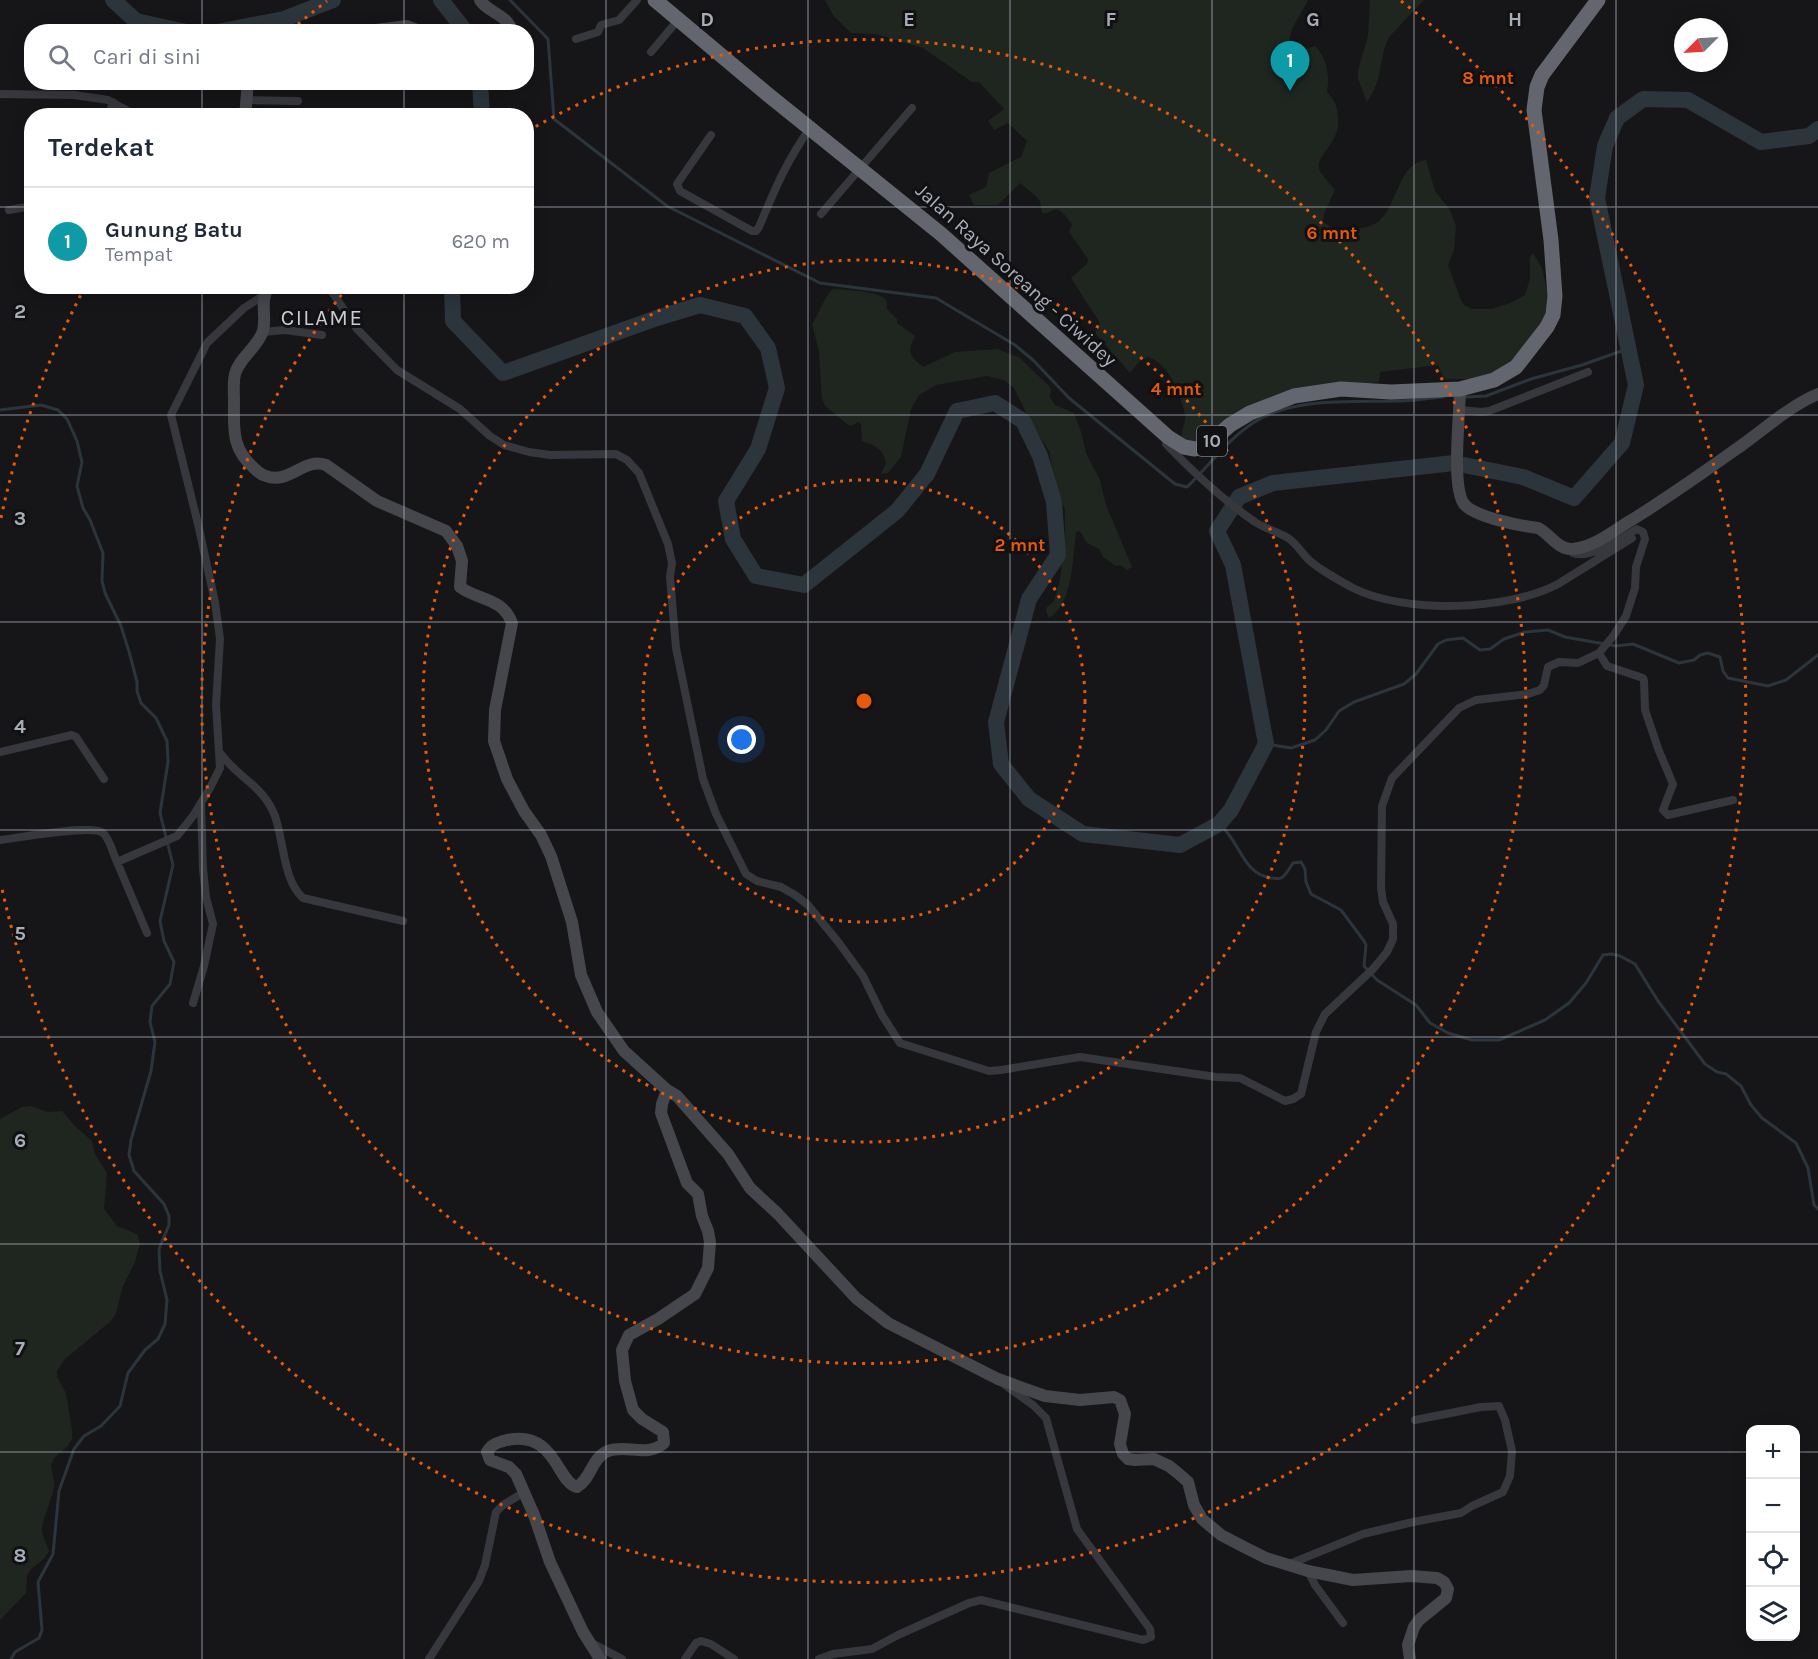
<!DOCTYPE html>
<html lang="id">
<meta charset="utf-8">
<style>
:root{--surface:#fff;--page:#f6f6f7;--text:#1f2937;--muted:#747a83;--line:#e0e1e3;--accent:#7e6636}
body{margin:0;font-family:Karla,sans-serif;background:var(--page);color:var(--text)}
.controls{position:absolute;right:18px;bottom:18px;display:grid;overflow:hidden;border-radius:12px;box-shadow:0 3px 15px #0003}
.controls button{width:54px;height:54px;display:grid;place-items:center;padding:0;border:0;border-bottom:2px solid var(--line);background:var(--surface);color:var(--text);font:30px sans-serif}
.compass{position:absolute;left:1674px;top:18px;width:54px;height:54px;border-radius:50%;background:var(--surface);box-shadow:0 3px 15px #0003;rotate:246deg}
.you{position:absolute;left:742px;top:740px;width:21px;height:21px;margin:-15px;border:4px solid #fff;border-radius:50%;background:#1a73e8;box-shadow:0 0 0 9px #1a73e833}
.badge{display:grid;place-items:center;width:39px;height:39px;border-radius:50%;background:var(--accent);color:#fff;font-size:20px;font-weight:700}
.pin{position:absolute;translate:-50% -50px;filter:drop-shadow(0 2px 3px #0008)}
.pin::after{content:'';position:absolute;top:32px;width:21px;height:18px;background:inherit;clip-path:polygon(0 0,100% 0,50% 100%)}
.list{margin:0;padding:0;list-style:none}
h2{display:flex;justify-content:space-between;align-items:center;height:78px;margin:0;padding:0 24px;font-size:26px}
h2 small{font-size:20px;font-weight:400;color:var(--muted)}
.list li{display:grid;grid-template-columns:39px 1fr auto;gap:18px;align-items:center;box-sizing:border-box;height:108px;padding:0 24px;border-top:2px solid var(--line)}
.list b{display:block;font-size:22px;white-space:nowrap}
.list p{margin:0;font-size:20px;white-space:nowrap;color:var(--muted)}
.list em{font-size:20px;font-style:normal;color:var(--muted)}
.icon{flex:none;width:33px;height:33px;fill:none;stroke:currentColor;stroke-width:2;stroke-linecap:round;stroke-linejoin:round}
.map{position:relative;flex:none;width:1818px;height:1659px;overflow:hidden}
.search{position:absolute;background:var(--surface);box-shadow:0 3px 15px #0003;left:24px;top:24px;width:510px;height:66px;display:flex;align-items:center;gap:15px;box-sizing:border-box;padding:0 21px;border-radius:24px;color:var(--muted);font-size:22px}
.panel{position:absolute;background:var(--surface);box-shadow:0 3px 15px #0003;left:24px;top:108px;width:510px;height:186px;border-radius:24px}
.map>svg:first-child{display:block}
.green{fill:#1e261f}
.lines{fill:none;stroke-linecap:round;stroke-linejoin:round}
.stream{stroke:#2c353c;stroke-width:3}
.river{stroke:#2c353c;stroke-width:16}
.street{stroke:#37383d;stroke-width:8}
.secondary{stroke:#45474d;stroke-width:12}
.highway{stroke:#63666e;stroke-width:15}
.grid{fill:none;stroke:#a8adb8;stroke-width:1.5;stroke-opacity:0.55}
.ring{fill:none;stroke:#e8590c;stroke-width:3;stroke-dasharray:3 6}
.labels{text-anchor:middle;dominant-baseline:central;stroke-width:6;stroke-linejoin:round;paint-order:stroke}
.shield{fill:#111113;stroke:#7b7e86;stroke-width:1.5}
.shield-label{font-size:18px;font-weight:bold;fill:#a8adb8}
.street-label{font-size:20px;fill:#a8adb8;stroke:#111113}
.quarter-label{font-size:22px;letter-spacing:1.5px;fill:#c9ccd4;stroke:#111113}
.grid-label{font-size:20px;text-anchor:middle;font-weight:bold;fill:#a8adb8;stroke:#111113;stroke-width:6;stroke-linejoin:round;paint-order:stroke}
.centre{fill:#e8590c;stroke:#111113;stroke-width:3}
.ring-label{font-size:18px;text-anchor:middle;font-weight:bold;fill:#e8590c;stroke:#111113;stroke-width:6;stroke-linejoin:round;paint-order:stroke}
</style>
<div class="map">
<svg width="1818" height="1659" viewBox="0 0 1818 1659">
<rect width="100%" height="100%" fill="#161618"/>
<!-- green -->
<path class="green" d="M825 0H1308C1301 16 1286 31 1290 49L1299 52 1315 46C1327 58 1330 76 1327 92 1335 100 1337 106 1338 117 1341 143 1317 153 1319 168 1320 174 1331 184 1335 190L1324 214 1323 222 1338 231C1351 229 1369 229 1379 221 1398 205 1398 163 1426 160L1435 191 1450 210 1456 226 1454 250 1448 265 1460 298 1464 305 1472 309H1492L1510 303 1525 295 1530 279V257L1533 253 1542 268 1553 315 1518 358 1484 379H1444L1438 365 1380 372 1379 382 1272 396 1207 440 1184 443C1178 433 1186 426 1185 415 1181 394 1169 364 1148 357L1140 361 1130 373 1095 333 1100 323 1071 278 1087 264 1088 259 1069 232 1072 224 1062 212 1056 209 1044 214 1041 211C1044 198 1029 191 1020 183L998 205H974L969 195 986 187 989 173 1021 157 1027 141 1008 123 994 130 988 121 1004 109 979 82H972L923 48 876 34 851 33 833 15Z
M1370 0H1424L1389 37C1378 59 1384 78 1367 102L1358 79V70L1368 36Z
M833 289C843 290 881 291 886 300 887 301 887 307 887 309L897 319V323L915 336C907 351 909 356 923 367L955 352 997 349 1020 358 1049 386 1051 389 1050 397 1055 405 1074 413 1081 432 1086 453 1100 480 1106 505 1132 567 1127 570 1120 565 1116 566 1103 557 1099 549 1087 543 1080 531 1076 532C1073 557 1073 604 1049 618L1046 611 1047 607 1054 601 1060 580 1065 532V510L1056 488 1049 451 1032 425 1014 388 1004 380 987 376 936 385 919 395 911 409 901 457 888 473 881 474 886 463C883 448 875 446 862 441L861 424 858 422 851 426 847 424 825 406 822 398 819 351 812 324C819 314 825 295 833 289Z
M31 1106 48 1112 62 1111 75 1126 92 1141 95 1154 107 1173 104 1209 117 1226 137 1234 140 1243 135 1262 123 1286 116 1313 111 1321 64 1360 57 1371V1377L66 1393 72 1430V1439L68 1446 54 1458 51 1466 54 1483 53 1492 42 1525V1533L49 1551 45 1558 31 1569 27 1576 26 1593 0 1620V1119L22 1107Z"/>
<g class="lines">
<!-- stream -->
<path class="stream" d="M510 0 548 39 554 119 667 206 820 283 936 298 1015 345 1033 360 1069 398 1175 484 1187 487C1209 466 1227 440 1253 423 1291 397 1352 402 1397 401 1412 401 1427 398 1443 397
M1464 397 1486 396 1531 379 1582 365 1627 349
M0 410 41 405 58 410 67 419 77 441 82 462 77 486 83 508 90 520 103 553 102 581 105 593 121 626 130 655 137 682V691L141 703 156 718 167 741 168 762 160 813 173 865 160 921 164 941 174 962 170 984 152 1006 150 1022 155 1042 151 1071 131 1140 129 1155 134 1171 164 1204 169 1216V1225L159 1249 160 1271 167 1300 165 1324 158 1339 145 1350 128 1373 120 1406 101 1426 84 1436 74 1449 59 1491 53 1554 38 1582 42 1630 39 1638 15 1652 11 1659
M1266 744 1291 748 1315 740 1326 730 1339 711 1354 702 1404 684 1416 674 1438 644 1446 640 1463 638 1480 650 1490 649 1504 639 1525 632 1548 630 1565 637 1616 646 1633 644 1679 663 1694 660 1700 655 1708 653 1720 657 1723 671 1728 678 1768 686 1786 680 1818 655
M1219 824C1240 840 1242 874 1271 878 1274 878 1279 879 1281 878 1286 876 1290 867 1293 863L1301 862 1305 869 1306 882 1311 894 1341 910 1364 941 1366 945 1364 966 1377 980 1416 1005 1430 1023 1448 1033 1472 1040H1499L1545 1020 1569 1003 1586 983 1603 955 1612 954 1620 956 1635 964 1658 1001 1705 1064 1717 1072 1726 1074 1741 1086 1751 1105 1762 1118 1796 1143 1808 1168 1814 1205 1818 1209"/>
<!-- river -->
<path class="river" d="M113 0 136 21 186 32
M441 0 466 32
M217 32 284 19 333 0
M480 82 482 116
M452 286 453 321 503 373 657 318 700 305 745 316 768 348 777 388 758 449 726 501 733 539 756 576 804 585 897 511 927 474 957 411 995 403 1023 421 1040 456 1054 502 1058 555 1029 599 996 722 1001 764 1029 799 1083 834 1180 845 1219 824 1231 810 1266 744 1233 565 1217 531 1239 497 1273 483 1454 463 1523 477 1574 498 1622 443 1636 385 1597 198 1605 146 1617 118 1643 99 1688 100 1761 142 1809 136 1818 129"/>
<!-- street -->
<path class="street" d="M576 39 598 32 601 25 619 20 637 0
M651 52 678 20
M0 94 74 95 108 100 137 116
M246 100 298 101
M108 116 113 102
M180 116 188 114 218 116
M711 135 677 184 680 191 752 231H756L759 227C775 189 786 162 810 128
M9 210 32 206
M821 214 912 108
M328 286 357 329 397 370 460 409 490 436 504 445 529 452 550 455 616 454 627 460 639 473 668 544 672 563 670 577 676 648 703 779 716 814 746 874 757 881 781 887 795 895 808 905 839 943 863 976 882 1015 900 1043 989 1071 1001 1070 1080 1057 1216 1077 1240 1078 1285 1101 1293 1099 1301 1094 1316 1032 1325 1014 1373 969 1387 952 1393 939V924L1383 902 1381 888 1382 806 1392 778 1459 708 1476 700 1528 694 1540 690 1544 685 1548 667 1559 662 1578 663 1599 653 1614 635 1626 616 1635 588 1636 567 1645 539 1643 532 1637 529C1622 538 1590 560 1573 553L1572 549
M263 332 285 330 322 335
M1459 410 1482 412 1489 411 1588 372
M1168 438 1166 444C1193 472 1223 500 1255 522 1266 529 1278 532 1288 538 1297 544 1300 551 1307 558 1315 567 1342 582 1353 588 1405 614 1507 611 1558 584L1632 538
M1599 653 1607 666 1643 678 1644 680 1645 710 1659 751 1673 784 1663 810 1668 815 1733 800
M0 752 72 735 76 737 104 779
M221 754C239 779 263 785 275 816 284 842 283 880 303 898L403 921
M0 840C16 838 93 824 103 833 110 839 113 854 117 862L177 836 193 816 210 788 220 768 216 705 220 639 215 602 198 524 171 415 207 343 244 308 264 295
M117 862 147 933
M193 1003 204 966 213 924 206 897 203 869 201 804
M1287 1565 1363 1534 1413 1522 1461 1513 1472 1506 1503 1492 1510 1476 1512 1451 1505 1420 1499 1406 1481 1407 1415 1420
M1308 1571 1315 1585 1343 1623
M590 1642 622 1659
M429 1659 479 1581 485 1565 496 1512 503 1505 523 1493
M685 1659 696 1643 701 1641 711 1644 734 1659
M819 1659 833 1654 872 1649 898 1635 969 1603 981 1600 1143 1640 1151 1637 1150 1629 1077 1529 1046 1418 1033 1405 1005 1385"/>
<!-- secondary -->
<path class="secondary" d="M480 0C488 13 509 15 512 32
M360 32 407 26 422 32
M245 116 248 82
M269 286C259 302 267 315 263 331 258 347 239 358 235 374 233 382 234 393 234 401 234 430 231 448 255 469 258 472 262 475 266 476 289 485 304 457 326 465L377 501 446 531 457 546 462 561 460 587C479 601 502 597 512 623L495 710 494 741 507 779 524 811 541 835 551 856 572 922 581 975 597 1012 624 1051 667 1090 677 1096 728 1154 750 1188 778 1214 856 1298 888 1323 998 1379 1045 1396 1080 1400 1114 1397 1120 1400 1125 1414 1120 1444 1123 1454 1128 1459 1135 1460 1154 1459 1169 1466 1179 1474 1188 1482 1194 1505 1202 1519 1221 1535 1246 1548 1266 1558 1308 1571 1353 1580 1411 1576 1437 1578 1444 1582 1448 1589 1446 1598 1419 1620 1414 1627 1408 1645 1410 1659
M1460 389C1460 414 1451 486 1464 504 1474 517 1521 526 1538 528 1549 533 1558 550 1572 549 1591 548 1610 534 1625 524 1665 500 1704 472 1742 445 1767 427 1790 406 1818 394
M600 1659 583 1632 550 1562 534 1515 516 1474 509 1467 490 1460 487 1452C491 1444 499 1442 507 1440 556 1430 557 1483 577 1487 592 1478 591 1458 608 1451 627 1444 647 1458 664 1443L663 1432 642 1419 633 1410 625 1381 622 1350 629 1335 658 1319 695 1294 708 1268 710 1242 708 1231 702 1216 698 1194 687 1183 661 1113 662 1104 667 1090"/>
<!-- highway -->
<path class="highway" d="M655 0 766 93 941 234 1168 437 1184 447 1195 449 1205 447 1230 425 1250 413 1294 396 1341 389 1391 392 1460 389 1494 380 1516 367 1547 327 1553 315 1555 296 1551 240 1534 110 1537 87 1542 75 1598 0"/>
</g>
<!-- grid -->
<path class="grid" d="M202 0V32M404 0V32M606 0V1659M808 0V1659M1010 0V1659M1212 0V1659M1414 0V1659M1616 0V1659M202 82V116M404 82V116M0 207H32M526 207H1818M202 286V1659M404 286V1659M0 415H1818M0 622H1818M0 830H1818M0 1037H1818M0 1244H1818M0 1452H1750M1796 1452H1818"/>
<!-- distance rings -->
<g class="ring">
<circle cx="864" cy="701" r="221"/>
<circle cx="864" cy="701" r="441"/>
<path d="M528 131A662 662 0 1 1 346 289"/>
<path d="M1 518A882 882 0 0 1 85 287M291 30A882 882 0 0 1 327 1M1401 1A882 882 0 1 1 1 884"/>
</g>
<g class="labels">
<!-- shield labels -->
<rect class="shield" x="1197" y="426" width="30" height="30" rx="4.5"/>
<g class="shield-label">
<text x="1212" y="441">10</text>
</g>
<!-- street labels -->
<g class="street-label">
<text transform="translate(1016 275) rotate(42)">Jalan Raya Soreang - Ciwidey</text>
</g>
<!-- quarter labels -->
<g class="quarter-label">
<text x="322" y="318">CILAME</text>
</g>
</g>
<g class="grid-label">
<text x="707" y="26">D</text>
<text x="909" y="26">E</text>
<text x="1111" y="26">F</text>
<text x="1313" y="26">G</text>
<text x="1515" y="26">H</text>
<text x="20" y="318">2</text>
<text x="20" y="525">3</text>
<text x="20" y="733">4</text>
<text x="20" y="940">5</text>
<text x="20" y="1147">6</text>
<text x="20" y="1355">7</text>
<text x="20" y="1562">8</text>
</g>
<circle cx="864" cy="701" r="9" class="centre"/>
<g class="ring-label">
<text x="1488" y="84">8 mnt</text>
<text x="1332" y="239">6 mnt</text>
<text x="1176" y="395">4 mnt</text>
<text x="1020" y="551">2 mnt</text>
</g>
</svg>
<div class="controls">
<button>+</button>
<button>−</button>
<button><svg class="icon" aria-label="locate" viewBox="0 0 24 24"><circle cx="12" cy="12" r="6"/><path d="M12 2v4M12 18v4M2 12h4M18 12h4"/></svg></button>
<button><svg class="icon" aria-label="layers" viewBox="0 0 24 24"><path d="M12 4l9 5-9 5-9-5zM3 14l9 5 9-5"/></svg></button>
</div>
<svg class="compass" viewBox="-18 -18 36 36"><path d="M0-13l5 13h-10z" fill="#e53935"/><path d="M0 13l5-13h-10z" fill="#747a83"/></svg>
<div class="you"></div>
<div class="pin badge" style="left:1290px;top:91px;background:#0f9aa8">1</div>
<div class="search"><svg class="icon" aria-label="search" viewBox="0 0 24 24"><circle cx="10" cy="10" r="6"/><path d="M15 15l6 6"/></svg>Cari di sini</div>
<section class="panel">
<h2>Terdekat<small></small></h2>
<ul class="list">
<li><span class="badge" style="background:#0f9aa8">1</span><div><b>Gunung Batu</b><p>Tempat</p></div><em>620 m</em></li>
</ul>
</section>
</div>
